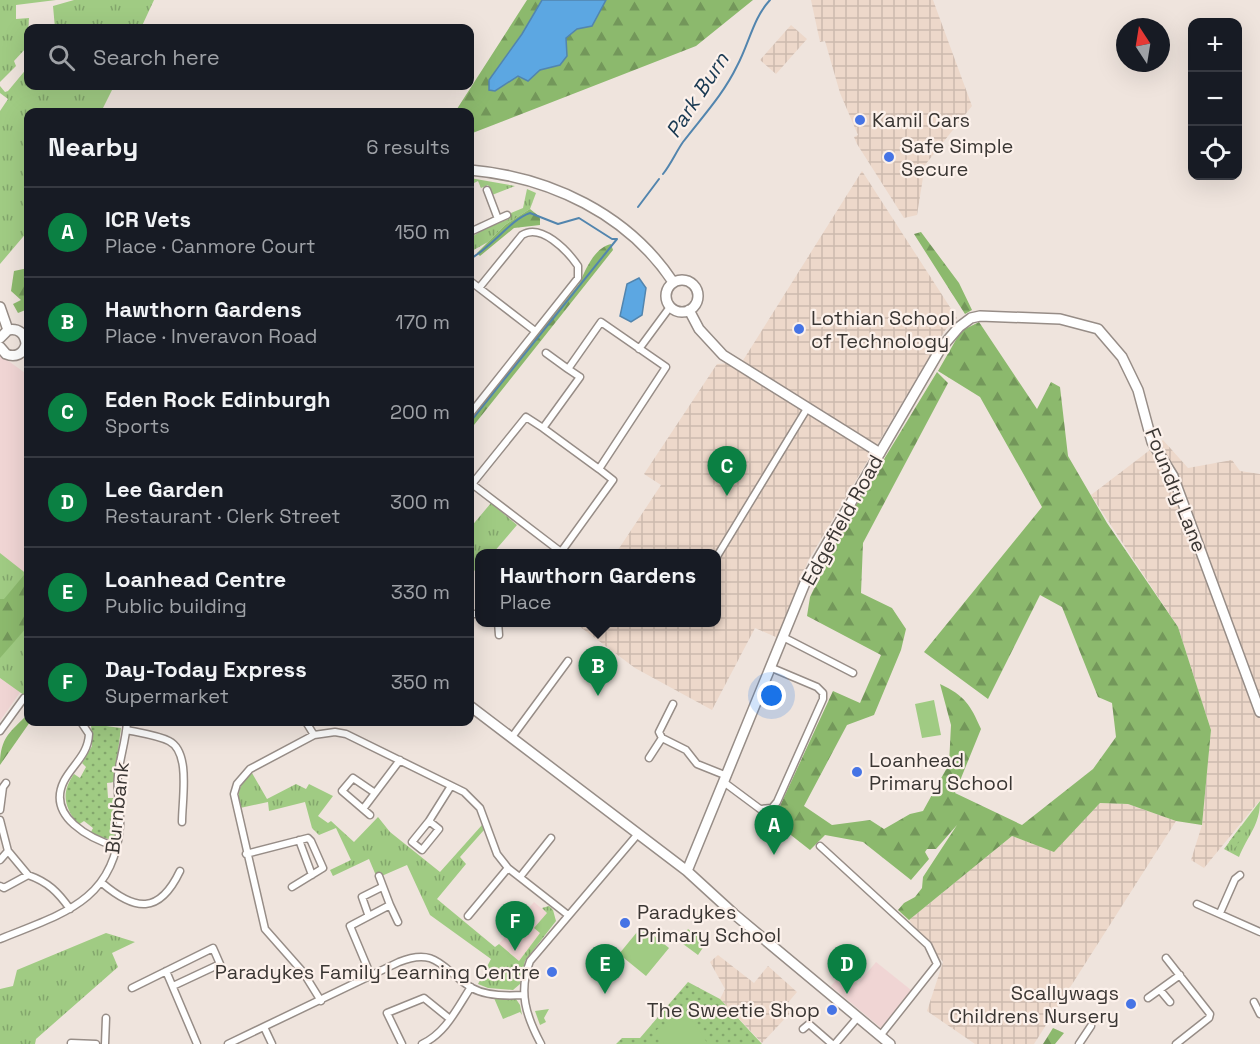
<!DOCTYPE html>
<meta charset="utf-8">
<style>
:root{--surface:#171b24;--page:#20242c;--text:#f1f3f6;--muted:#9ea1a6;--line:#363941;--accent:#0b8043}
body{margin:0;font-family:"Space Grotesk",sans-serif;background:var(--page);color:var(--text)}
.controls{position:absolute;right:18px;top:18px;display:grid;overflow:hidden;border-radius:12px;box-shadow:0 6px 24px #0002}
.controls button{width:54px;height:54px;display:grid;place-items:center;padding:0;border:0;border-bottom:2px solid var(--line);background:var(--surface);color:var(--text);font:30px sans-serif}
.compass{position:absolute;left:1116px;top:18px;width:54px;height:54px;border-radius:50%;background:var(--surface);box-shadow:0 6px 24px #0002;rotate:348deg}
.you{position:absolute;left:772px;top:696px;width:21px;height:21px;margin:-15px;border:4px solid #fff;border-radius:50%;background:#1a73e8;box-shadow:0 0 0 9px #1a73e833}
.badge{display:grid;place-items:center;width:39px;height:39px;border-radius:50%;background:var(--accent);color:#fff;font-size:20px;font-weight:700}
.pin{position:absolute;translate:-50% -50px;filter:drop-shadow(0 2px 3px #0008)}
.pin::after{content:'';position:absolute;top:32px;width:21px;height:18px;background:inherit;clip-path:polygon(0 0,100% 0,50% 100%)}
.popup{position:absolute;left:475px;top:549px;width:246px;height:78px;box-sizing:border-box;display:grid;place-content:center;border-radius:12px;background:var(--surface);filter:drop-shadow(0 2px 4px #0005);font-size:20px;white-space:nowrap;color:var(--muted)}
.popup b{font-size:22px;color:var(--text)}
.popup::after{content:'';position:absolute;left:50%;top:100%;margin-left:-12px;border:12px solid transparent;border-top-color:var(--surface)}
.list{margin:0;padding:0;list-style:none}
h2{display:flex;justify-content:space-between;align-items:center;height:78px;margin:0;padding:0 24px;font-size:26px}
h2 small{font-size:20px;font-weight:400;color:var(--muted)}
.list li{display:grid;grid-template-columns:39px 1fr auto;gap:18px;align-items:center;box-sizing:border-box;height:90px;padding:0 24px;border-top:2px solid var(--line)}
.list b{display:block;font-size:22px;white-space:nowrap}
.list p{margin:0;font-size:20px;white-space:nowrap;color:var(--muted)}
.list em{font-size:20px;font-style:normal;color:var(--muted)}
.icon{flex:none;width:33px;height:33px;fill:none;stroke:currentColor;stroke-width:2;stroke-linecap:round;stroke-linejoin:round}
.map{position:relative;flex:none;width:1260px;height:1044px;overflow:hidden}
.search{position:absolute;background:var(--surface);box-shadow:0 6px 24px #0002;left:24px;top:24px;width:450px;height:66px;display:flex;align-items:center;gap:15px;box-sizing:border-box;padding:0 21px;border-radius:12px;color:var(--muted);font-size:22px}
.panel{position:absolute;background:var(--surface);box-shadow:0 6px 24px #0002;left:24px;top:108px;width:450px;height:618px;border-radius:12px}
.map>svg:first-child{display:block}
.commercial{fill:#f0d5d4}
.industrial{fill:url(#industrial-grid)}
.grass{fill:url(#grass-tufts)}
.forest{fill:url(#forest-firs)}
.park{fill:url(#park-dots)}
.garden{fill:#a0cb83}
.water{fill:#5ca7e2;stroke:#5285ae;stroke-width:1.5}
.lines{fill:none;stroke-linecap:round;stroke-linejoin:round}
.stream{stroke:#5285ae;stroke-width:2}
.street-casing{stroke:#978d87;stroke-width:9}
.secondary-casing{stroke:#978d87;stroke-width:12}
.street{stroke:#fff;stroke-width:6}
.secondary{stroke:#fff;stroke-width:9}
.poi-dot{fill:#4674e5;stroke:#fcf1eb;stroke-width:2}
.labels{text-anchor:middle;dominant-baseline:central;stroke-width:4.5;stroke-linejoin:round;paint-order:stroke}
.poi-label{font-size:20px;fill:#3a3633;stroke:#fcf1eb;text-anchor:start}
.street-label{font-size:20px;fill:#3a3633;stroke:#fcf1eb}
.water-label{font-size:21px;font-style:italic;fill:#193952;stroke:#fcf1eb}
</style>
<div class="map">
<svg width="1260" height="1044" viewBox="0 0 1260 1044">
<defs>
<pattern id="industrial-grid" width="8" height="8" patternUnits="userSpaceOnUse" patternTransform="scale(1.5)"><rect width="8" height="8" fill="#edd8ca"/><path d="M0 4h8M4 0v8" fill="none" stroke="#ccbaae"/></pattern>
<pattern id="grass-tufts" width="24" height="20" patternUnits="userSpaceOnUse" patternTransform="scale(1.5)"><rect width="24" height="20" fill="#a0cb83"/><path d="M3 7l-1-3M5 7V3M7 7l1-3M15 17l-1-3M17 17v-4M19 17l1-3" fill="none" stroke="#83a66c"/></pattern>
<pattern id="forest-firs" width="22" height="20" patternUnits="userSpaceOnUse" patternTransform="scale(1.5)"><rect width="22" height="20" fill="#8cb96d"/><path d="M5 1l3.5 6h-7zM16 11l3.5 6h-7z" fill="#73975a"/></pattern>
<pattern id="park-dots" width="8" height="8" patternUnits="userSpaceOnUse" patternTransform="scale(1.5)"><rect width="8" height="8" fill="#a0cb83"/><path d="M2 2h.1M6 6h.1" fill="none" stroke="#83a66c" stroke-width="1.8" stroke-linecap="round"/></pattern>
</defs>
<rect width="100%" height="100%" fill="#efe4dd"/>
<!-- commercial -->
<path class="commercial" d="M0 355 28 375V605L0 643Z
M0 676 21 691 0 721Z
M534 902 547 913 540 933 519 961 499 944Z
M876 962 911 990 881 1028 831 986 843 972 858 984Z"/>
<!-- industrial -->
<path class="industrial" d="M811 0H933L972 106 925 165 917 215 904 218 857 144 854 137 858 135 840 93 825 41 820 42Z
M791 25 807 39 776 74 760 60Z
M862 171 957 318 946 329 808 561 778 638 755 628 712 710 635 668 575 623 716 622V554L616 553 661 485 644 474 717 364 742 362Z
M1163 440 1188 468 1232 460 1240 471 1260 474V800L1204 868 1191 860 1202 825 1211 730 1178 627 1091 495Z
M1100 803 1128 804 1176 821 1034 1044H975L927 1011 943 962 909 920 1012 836 1054 851Z
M718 955 754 983 768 966 797 992 786 1005 792 1011 762 1043 720 999 725 989 710 962Z"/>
<!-- grass -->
<path class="grass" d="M0 0H56L16 5V19L29 18 27 47 14 61 16 66 0 82Z
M74 0H154L141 28H55L53 6Z
M28 67V86H114L101 112H28V231L0 264V111L8 99 0 93V86L5 92 8 91Z
M470 178 515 186 492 195 488 185 481 188 478 181 470 185Z
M527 189 536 193 530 209 505 225 488 242 470 252V238L489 226 509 219 511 213 523 208Z
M491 503 517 525 493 553 480 554 479 569 476 572 470 566V528Z
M0 553 28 575V698L0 678Z
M252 773 267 799 296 784 306 789 309 784 333 796 318 816 328 823 331 821 354 842 378 817 390 832 440 872 482 825 484 830 460 857 466 864 437 899 495 947 499 944 519 961 540 933 534 928 547 913 542 908 549 906 553 910 556 921 525 961 520 984 513 990 488 988 478 984 491 959 430 915 407 865 377 878 369 859 333 876 330 870 351 860 336 828 319 835 312 828 305 802 269 811 268 802 240 808C237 793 239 782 252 773Z
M1260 801C1260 825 1248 835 1239 857L1224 849Z
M106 933 135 942 112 953 118 967 36 1039 35 1044H0V989L13 986 17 970Z
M494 998 516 999 520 1005 522 1015 520 1012 503 1019Z"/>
<!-- forest -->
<path class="forest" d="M527 0H753L696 46 470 134V112H455Z
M530 209 540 217V225L514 228 480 256 477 253 505 225Z
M921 232 959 283 972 310 965 314 914 234Z
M611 244 613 250 470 430V417L579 284C586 269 594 248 611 244Z
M28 268V309L18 313 13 304 21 300 11 291 14 271Z
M979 322 1037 409 1051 382 1060 387 1068 456 1107 523 1178 627 1211 730 1202 825 1176 821 1128 804 1100 803 1054 852 1012 836 909 920 898 910 904 903 915 897 922 888 923 877 957 825 936 849H927L925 852 929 859 911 880 863 842 825 835 810 850 773 821 833 691 860 703 881 655 807 616 810 597 847 520 937 372 948 383 863 543 861 593 892 608 906 629 901 650 874 715 847 725 804 806 832 825 870 820 884 829 910 814 923 811 949 764 951 725 940 684C965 696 970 704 981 729L955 793 1022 825 1093 769 1116 737 1112 703 1098 697 1062 607 1040 595 988 699 924 652 1042 507 980 397 938 371 961 331Z
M24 575 28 579V626L0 658V599H4Z
M28 714 30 722 0 765C0 738 10 732 28 714Z
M1053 1028 1064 1033 1055 1044H1043Z"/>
<!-- park -->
<path class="park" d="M91 724 121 728 114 782 107 783 108 798H115V838L112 840 90 834 93 828 84 821 78 825C65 807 60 794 74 774L80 778 86 767 82 763 92 746Z
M1241 826 1247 830 1235 848 1229 842Z
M688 982 720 999 762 1044H616L622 1038H640Z"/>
<!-- garden -->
<path class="garden" d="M934 700 941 735 922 738 915 704Z
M642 926 669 948 646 976 619 954Z
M688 929 706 943 698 955 679 941Z
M549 1009 544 1018 546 1022 540 1025 535 1011Z
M685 1010 708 1044H664L655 1031Z"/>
<!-- water -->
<path class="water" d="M542 0H606L592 26 577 29 566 38 567 56 560 65 540 70 528 81 518 76 495 91 489 90V80L522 34Z
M639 278 646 288 642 315 631 322 620 316 627 284Z"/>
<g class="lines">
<!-- stream -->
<path class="stream" d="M663 174C671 164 676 152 683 142 702 117 723 95 737 66 749 44 753 18 770 0
M638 207 659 179
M470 259C492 247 511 219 530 213L558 224 579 218 612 239H617L470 422"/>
<!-- street casing -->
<g class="street-casing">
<path id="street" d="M498 219 507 215
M470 232 498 219 487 190
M470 281 535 331
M601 322 666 367 599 469 613 480 561 552 472 484 526 417 543 428 580 377 568 369Z
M639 349 670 307
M546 353 568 369
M470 414 578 278V266C567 250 541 223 522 235L479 288
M543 428 599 469
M716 558 808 407
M470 614H480
M498 622 499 635
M785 638 853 673
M81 722 89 734C88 755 73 764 64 781 46 817 91 839 117 847
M306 722 314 735
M127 730C140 733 157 735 169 741 191 752 182 799 182 822
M0 731 24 698
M512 737 568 661
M662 738 686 750 697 764 727 776
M649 758 662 738 659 732 673 704
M725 783 760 809 772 808 777 802 823 699V693L817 687 772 668
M363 809 400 760
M0 810 3 787 6 783
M370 815 342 791 353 778 375 793
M0 820 8 851 28 875
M429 821 439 829 422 850 412 842Z
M429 821 451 786
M299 840 312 875
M820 846 928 945 937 964 880 1036
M246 854 308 838 311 841 323 868 292 887
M0 860 8 851
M520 877 551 838
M102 883C135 911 159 915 180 871
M0 886 4 888 28 875C48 882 58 892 70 909
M1197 904 1260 932
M390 905 398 922
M1220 913 1235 879 1240 875
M368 914 362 897 382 887
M468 916 508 868
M0 939C61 914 114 902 120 826 121 809 116 792 118 775 120 757 126 740 127 722
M1166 958 1210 1014 1209 1018 1176 1044
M166 971 197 1044
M371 976 350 926 390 905 379 876
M132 988 213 948 220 964 173 986
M1160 990 1170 1002
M1148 998 1180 975
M321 1001 303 972 265 929 234 794 237 784 250 769 314 735 335 732 346 734 464 792 480 808 497 854 508 868 568 915
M1254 1002 1260 1014
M264 1027 272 1044
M803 1029 809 1024 832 1044
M71 1043 96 1044
M105 1044 106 1018
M228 1044 399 962C438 946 443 971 472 988 486 996 508 996 523 995
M402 1044 387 1013 424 998 450 1019
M422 1044C446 1033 457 1008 471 987
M541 1044C526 1016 518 992 530 961L637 835
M835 1044 858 1017
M1079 1044 1091 1026"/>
</g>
<!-- secondary casing -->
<g class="secondary-casing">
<path id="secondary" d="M470 170C550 177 628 214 673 282
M666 296a16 16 0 1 1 32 0a16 16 0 1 1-32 0Z
M0 307 8 330
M689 310 699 329 723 355 880 453
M0 338 8 330C18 328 25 333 26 344 24 354 15 358 6 354L0 347
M470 706 687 871 734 914 890 1044
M687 871 807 578 941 348 959 327 971 318 980 316 1060 319 1098 329 1122 357 1138 390 1152 442 1173 476 1260 712"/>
</g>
<!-- street -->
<use href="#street" class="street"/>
<!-- secondary -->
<use href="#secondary" class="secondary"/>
</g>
<!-- markers -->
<g class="poi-dot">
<circle cx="860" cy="120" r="6"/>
<circle cx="889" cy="157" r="6"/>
<circle cx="799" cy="329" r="6"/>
<circle cx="857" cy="772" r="6"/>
<circle cx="625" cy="923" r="6"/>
<circle cx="552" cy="972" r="6"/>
<circle cx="1131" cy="1004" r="6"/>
<circle cx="832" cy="1010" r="6"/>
</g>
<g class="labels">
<!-- poi labels -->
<g class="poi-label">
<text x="872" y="120">Kamil Cars</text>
<text x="901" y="146">Safe Simple<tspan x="901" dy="23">Secure</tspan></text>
<text x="811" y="318">Lothian School<tspan x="811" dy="23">of Technology</tspan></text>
<text x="869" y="760">Loanhead<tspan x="869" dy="23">Primary School</tspan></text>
<text x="637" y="912">Paradykes<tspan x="637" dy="23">Primary School</tspan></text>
<text x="540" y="972" text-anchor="end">Paradykes Family Learning Centre</text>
<text x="1119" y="993" text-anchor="end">Scallywags<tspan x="1119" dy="23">Childrens Nursery</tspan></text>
<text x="820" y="1010" text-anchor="end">The Sweetie Shop</text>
</g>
<!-- street labels -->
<g class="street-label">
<text transform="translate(1176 490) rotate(68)">Foundry Lane</text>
<text transform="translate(842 520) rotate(-61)">Edgefield Road</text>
<text transform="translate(117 808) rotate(-84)">Burnbank</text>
</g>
<!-- water labels -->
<g class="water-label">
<text transform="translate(697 95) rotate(-57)">Park Burn</text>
</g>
</g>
</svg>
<div class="controls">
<button>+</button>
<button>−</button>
<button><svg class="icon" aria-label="locate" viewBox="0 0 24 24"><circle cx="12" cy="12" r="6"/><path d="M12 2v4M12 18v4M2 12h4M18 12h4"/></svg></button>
</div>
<svg class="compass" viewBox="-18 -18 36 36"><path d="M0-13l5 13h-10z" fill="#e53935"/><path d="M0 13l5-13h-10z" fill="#9ea1a6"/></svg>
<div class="you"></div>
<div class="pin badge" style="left:774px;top:855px">A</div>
<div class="pin badge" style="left:598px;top:696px">B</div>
<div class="popup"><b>Hawthorn Gardens</b>Place</div>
<div class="pin badge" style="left:727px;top:496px">C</div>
<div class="pin badge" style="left:847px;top:994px">D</div>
<div class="pin badge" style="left:605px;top:994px">E</div>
<div class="pin badge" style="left:515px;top:951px">F</div>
<div class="search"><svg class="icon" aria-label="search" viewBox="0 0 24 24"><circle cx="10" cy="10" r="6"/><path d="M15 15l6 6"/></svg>Search here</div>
<section class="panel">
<h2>Nearby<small>6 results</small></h2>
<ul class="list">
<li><span class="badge">A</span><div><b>ICR Vets</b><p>Place · Canmore Court</p></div><em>150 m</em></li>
<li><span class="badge">B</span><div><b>Hawthorn Gardens</b><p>Place · Inveravon Road</p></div><em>170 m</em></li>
<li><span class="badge">C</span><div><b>Eden Rock Edinburgh</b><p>Sports</p></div><em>200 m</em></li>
<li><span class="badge">D</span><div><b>Lee Garden</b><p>Restaurant · Clerk Street</p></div><em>300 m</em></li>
<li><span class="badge">E</span><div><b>Loanhead Centre</b><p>Public building</p></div><em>330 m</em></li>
<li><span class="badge">F</span><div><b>Day-Today Express</b><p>Supermarket</p></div><em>350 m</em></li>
</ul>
</section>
</div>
